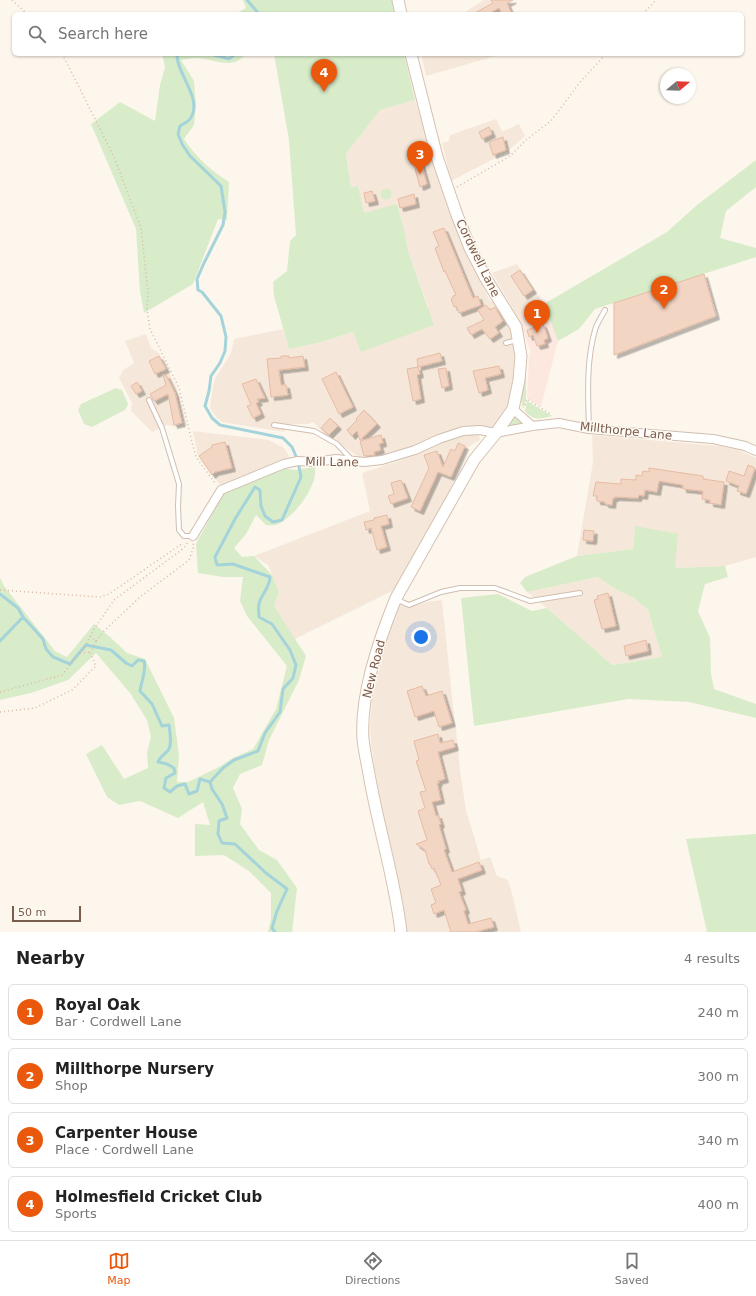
<!DOCTYPE html>
<meta charset="utf-8">
<style>
:root{--surface:#fff;--page:#f2f2f2;--text:#222;--muted:#767676;--line:#e0e0e0;--accent:#ea580c}
body{margin:0;font-family:"DejaVu Sans",sans-serif;background:var(--page);color:var(--text)}
.compass{position:absolute;left:660px;top:68px;width:36px;height:36px;border-radius:50%;background:var(--surface);box-shadow:0 1px 3px #0004;rotate:71deg}
.scale{position:absolute;left:12px;bottom:10px;width:69px;box-sizing:border-box;padding-left:4px;border:2px solid #7a5c4d;border-top:0;font-size:11px;line-height:14px;white-space:nowrap;color:#7a5c4d;-webkit-text-stroke:3px #fffaf3;paint-order:stroke}
.you{position:absolute;left:421px;top:637px;width:14px;height:14px;margin:-10px;border:3px solid #fff;border-radius:50%;background:#1a73e8;box-shadow:0 0 0 6px #1a73e833}
.badge{display:grid;place-items:center;width:26px;height:26px;border-radius:50%;background:var(--accent);color:#fff;font-size:13px;font-weight:700}
.pin{position:absolute;translate:-50% -33px;filter:drop-shadow(0 1px 2px #0008)}
.pin::after{content:'';position:absolute;top:21px;width:14px;height:12px;background:inherit;clip-path:polygon(0 0,100% 0,50% 100%)}
.list{margin:0;padding:0;list-style:none}
h2{display:flex;justify-content:space-between;align-items:center;height:52px;margin:0;padding:0 16px;font-size:17px}
h2 small{font-size:13px;font-weight:400;color:var(--muted)}
.list li{display:grid;grid-template-columns:26px 1fr auto;gap:12px;align-items:center;box-sizing:border-box;height:56px;margin:0 8px 8px;padding:0 8px;border:1px solid var(--line);border-radius:6px}
.list b{display:block;font-size:15px;white-space:nowrap}
.list p{margin:0;font-size:13px;white-space:nowrap;color:var(--muted)}
.list em{font-size:13px;font-style:normal;color:var(--muted)}
.icon{flex:none;width:22px;height:22px;fill:none;stroke:currentColor;stroke-width:2;stroke-linecap:round;stroke-linejoin:round}
.map{position:relative;flex:none;width:756px;height:932px;overflow:hidden}
.search{position:absolute;background:var(--surface);box-shadow:0 1px 3px #0004;left:12px;right:12px;top:12px;height:44px;display:flex;align-items:center;gap:10px;box-sizing:border-box;padding:0 14px;border-radius:6px;color:var(--muted);font-size:15px}
.sheet{height:308px;background:var(--surface)}
nav{display:flex;justify-content:space-around;align-items:center;box-sizing:border-box;height:56px;border-top:1px solid var(--line);background:var(--surface);font-size:11px;color:var(--muted)}
nav a{display:grid;justify-items:center;gap:2px}
nav .on{color:var(--accent)}
.map>svg:first-child{display:block}
.residential{fill:#f5e8da}
.commercial{fill:#fde8e0}
.green{fill:#d8ecc9}
.lines{fill:none;stroke-linecap:round;stroke-linejoin:round}
.stream{stroke:#a5d3da;stroke-width:3}
.building{fill:#f3d5c3;stroke:#e6bba3;filter:url(#shadow)}
.service-casing{stroke:#d1beb0;stroke-width:6}
.minor-casing{stroke:#d1beb0;stroke-width:10}
.secondary-casing{stroke:#d6c0b0;stroke-width:13}
.path{stroke:#d9b8a5;stroke-width:1.5;stroke-dasharray:1 3;stroke-linecap:butt}
.service{stroke:#fff;stroke-width:4}
.minor{stroke:#fff;stroke-width:8}
.secondary{stroke:#fff;stroke-width:11}
.labels{text-anchor:middle;dominant-baseline:central;stroke-width:3;stroke-linejoin:round;paint-order:stroke}
.street-label{font-size:12px;fill:#7a5c4d;stroke:#fffaf3}
</style>
<div class="map">
<svg width="756" height="932" viewBox="0 0 756 932">
<defs>
<filter id="shadow"><feDropShadow dx="3.5" dy="3.5" stdDeviation="0" flood-color="#0004"/></filter>
</defs>
<rect width="100%" height="100%" fill="#fdf6ec"/>
<!-- residential -->
<path class="residential" d="M484 0H507L513 14H462Z
M421 54H503L426 76Z
M415 100 448 203 471 262 490 301 494 300 510 326 516 354 509 406 504 415 492 428 478 426 416 446 366 461 358 457 338 442 323 433 313 422 308 424H284L285 432 222 422 216 417 210 408 212 391 215 379 231 353 234 339 283 329 289 349 318 343 353 332 361 352 428 306 408 251 405 233 397 205 364 213 358 186 351 187 346 154 380 110Z
M496 119 502 132 519 124 525 136 507 152 451 181 442 143 449 141 450 135Z
M517 264 544 304 517 316 492 273Z
M146 334 151 348 159 353 177 389 184 426 176 427 167 425 152 432 131 411 132 403 119 378 123 370 134 363 125 341Z
M193 431 269 440 284 448 290 458 221 486 198 456Z
M470 434 479 435 480 440 468 447 442 508 396 589 295 639 274 606 279 592 268 565 254 556 370 511 362 473 398 461 438 443Z
M592 435 719 446 739 450 756 458V557L725 566 674 568 635 526 633 549 577 556 593 462Z
M598 577 612 587 634 598 648 610 662 657 612 665 547 608 527 592Z
M442 600 455 725 456 729 460 770 466 810 481 860 490 857 497 876 508 880 512 893 521 932H407L380 800 371 745 370 726 372 698 388 631 399 605 409 608 427 602Z"/>
<!-- commercial -->
<path class="commercial" d="M544 304 558 341 541 407 527 398 529 356 531 352 517 316Z"/>
<!-- green -->
<path class="green" d="M243 0H395L398 14H235L246 8Z
M162 54H245C234 71 213 59 197 58 192 58 186 59 181 60L194 81 196 105 194 125 184 139C198 159 208 168 229 182L227 220 218 219 193 284 144 313 140 291 136 229 91 124 120 102 155 121 160 85 165 67Z
M274 54H404L415 100 380 110 346 154 351 187 358 186 364 213 397 204 405 233 408 251 434 325 361 352 353 332 318 343 289 349 274 296 273 282 287 271 290 241 296 235 289 140Z
M756 160V187L726 211 720 238 756 248V257L595 309 579 329 558 341 544 304 667 232 697 205Z
M380.5 194a5.5 5.5 0 1 1 11 0a5.5 5.5 0 1 1-11 0Z
M526 367V400L523 409C519 399 524 378 526 367Z
M116 388 122 390 128 404 125 410 92 427 84 424 78 410 81 404Z
M527 401 552 416C540 419 533 421 525 411Z
M515 416 525 424 506 428Z
M315 467C318 486 295 516 278 524 275 526 270 525 266 525L256 515 246 534 234 548 242 557 254 556 272 575 279 592 274 606 306 656 299 680 269 740 262 765 240 774 233 788 242 809 240 824 259 850 277 860 297 888 292 932H268L271 919V893L249 871 224 855 195 856V824L210 825 203 802 178 818 140 801 119 805 107 797 86 754 102 745 124 779 148 768 147 753 151 737 147 720 130 693 96 653 68 680 31 693 0 700V578L4 586 55 651 67 657 94 624 110 637 127 653 145 659 174 718 179 755 177 782H188L219 767 231 759 253 749 276 709 287 666 247 616 240 601 243 577H223L198 573 196 544 199 538 224 493 283 468 294 470Z
M635 526 678 534 675 568 725 566 728 577 705 584 698 611 710 638 711 674 714 689 756 704V718L689 702 628 699 474 726 461 598 498 594 532 611 547 608 612 665 662 657 648 610 634 598 612 587 598 577 527 592 520 583 525 577 577 556 633 549Z
M756 834V932H707L686 839Z"/>
<g class="lines">
<!-- stream -->
<path class="stream" d="M247 0 259 14
M177 54C176 74 204 99 190 119 188 122 183 124 180 126L178 134 182 144 190 156 221 186 225 212 223 225 204 263 197 279 198 290 202 292 221 316 226 337 225 351 220 363 211 376 209 391 205 406 212 418 220 425 283 438 292 447 298 461 301 477 282 520 273 522 265 516 261 506 260 490 255 487 235 519 215 557 217 565 233 564 270 577C270 588 261 594 259 604 258 608 259 613 259 617L272 624 290 650 296 665 293 678 283 689 280 712 265 733 258 751 234 760 223 768 210 782
M211 54 229 59 235 54
M0 594 18 608 23 617 43 639 46 649 53 657 70 664 86 645 111 650 126 663 132 666 138 660 144 661C147 669 141 682 140 691L152 704 162 726 169 725C170 732 172 743 169 749 166 754 160 756 158 762L167 764 174 768 175 773 166 778 164 788 170 792 177 786 185 784 189 794 197 791 200 779 210 782
M0 641 23 617
M210 782 212 789 222 804 227 818 219 821 218 834 222 843 235 844 266 873 287 889 277 911 272 928 275 932"/>
</g>
<!-- building -->
<path class="building" d="M491 0H513L507 3 512 14H502L499 8 488 14H473L493 3Z
M489 127 492 134 482 139 479 132Z
M503 137 506 150 493 155 489 142Z
M419 156 427 184 420 187 412 158Z
M372 191 375 201 366 203 364 193Z
M414 194 416 204 400 208 398 199Z
M444 228 473 298 478 296 481 305 459 313 456 306 454 307 451 299 453 298V296L456 295 445 271 444 272 435 248 439 246 433 232Z
M520 270 533 290 524 296 511 276Z
M704 274 716 316 614 355V303Z
M486 305 490 310 495 307 503 321 495 327 499 333 490 339 482 329 471 335 467 328 484 320 478 310Z
M543 324 548 338 544 340 545 344 537 346 533 335 529 337 527 330Z
M440 353 442 361 418 367 417 359Z
M159 356 166 369 155 374 149 361Z
M281 356H289V358L303 356 305 367 279 370 281 385H286L288 395 271 397 267 359 281 358Z
M499 366 501 374 485 378 488 390 479 393 473 371Z
M418 367 420 374 417 375 421 399 413 401 407 369Z
M446 368 449 386 442 388 438 369Z
M336 372 353 407 339 414 322 379Z
M163 375H166L175 393 182 423 174 425 168 394 154 401 150 394 166 385Z
M256 379 265 398 257 399 259 402 256 403 261 414 253 418 247 406 251 405 242 384Z
M137 382 142 391 136 394 131 386Z
M364 410 377 424 360 440 357 431 352 436 347 430 357 420 356 419Z
M330 418 338 426 329 435 321 428Z
M381 435 383 443 379 444 381 450 374 452 375 455 364 456 360 441Z
M225 442 232 468 215 472 212 475 199 456 212 447V445Z
M458 443 465 446 451 477 438 472 420 511 411 507 429 468 424 455 437 451 443 467 451 449 455 451Z
M748 465 755 468 746 494 737 491 739 486 726 481 729 471 744 476Z
M649 468 703 476V479L724 482 721 505 710 503V500L702 499 703 491 683 489V485L659 481 657 492 645 490 644 496 639 495 638 498 615 497V498H613L612 505 605 504V502L597 501V496H593L596 482 621 484V479L636 480V475L642 476 643 471 649 472Z
M401 480 408 498 391 504 388 496 394 494 391 483Z
M387 515 389 524 381 526 387 547 377 550 371 528 366 530 364 522 374 520V518Z
M584 530 594 531 593 541 583 540Z
M608 593 616 626 602 629 594 600 598 599 597 596Z
M646 640 648 651 626 656 624 646Z
M422 686 426 696 442 691 452 723 439 727 434 711 415 717 407 691Z
M438 734 440 743 453 740 455 747 438 752 445 779 438 781 439 783H437L441 800 432 802 436 816 438 815 441 824 439 825 446 849 444 850 452 872 479 862 482 870 458 879 462 891 459 892 466 910 464 911 468 924 491 918 494 927 475 932H451L444 910 434 914 431 905 436 903 431 889 441 885 434 868 432 869 430 864H429L425 850 416 844 427 840 418 811 425 808 420 792 426 791 416 761 419 760 414 741Z"/>
<g class="lines">
<!-- service casing -->
<g class="service-casing">
<path id="service" d="M506 343 517 340
M149 400 162 428 179 484 178 506 179 530 184 536H193
M274 425 314 431 337 444 352 460
M589 429C588 395 586 362 595 330 597 323 602 316 605 310
M397 598 402 602 409 605 441 592 460 588H495L530 601 580 593"/>
</g>
<!-- minor casing -->
<g class="minor-casing">
<path id="minor" d="M513 409 532 426
M193 536 221 490 284 464 298 461 316 462 336 459 364 462 382 460 415 450 439 439 463 431 480 430 496 433 532 426 559 423 589 429 713 439 745 446 756 451"/>
</g>
<!-- secondary casing -->
<g class="secondary-casing">
<path id="secondary" d="M398 0 401 14
M401 932C395 879 378 827 369 774 367 763 364 750 363 739 360 696 380 637 396 598L474 460 496 433 513 409 519 380 521 356 516 327 485 277 470 248 457 215 437 157 411 54"/>
</g>
<!-- path -->
<path class="path" d="M12 0 27 14
M643 14 656 0
M62 54 73 75 115 159 141 228 148 291 147 310 150 329 179 388 192 442 196 457 215 483
M457 187 510 156 526 140 551 121 581 81 606 54
M525 405 527 399 552 415
M0 590 100 597 109 594 183 543
M90 636 96 641 91 652
M96 641 104 631 140 597 189 560 194 546 193 543
M80 653 90 652
M0 692 62 675 86 645 94 629 114 600 184 548 188 542
M0 712 35 708 72 690 96 666 90 652"/>
<!-- service -->
<use href="#service" class="service"/>
<!-- minor -->
<use href="#minor" class="minor"/>
<!-- secondary -->
<use href="#secondary" class="secondary"/>
</g>
<g class="labels">
<!-- street labels -->
<g class="street-label">
<text transform="translate(478 258) rotate(64)">Cordwell Lane</text>
<text transform="translate(626 431) rotate(6)">Millthorpe Lane</text>
<text transform="translate(332 462) rotate(1)">Mill Lane</text>
<text transform="translate(374 669) rotate(-76)">New Road</text>
</g>
</g>
</svg>
<svg class="compass" viewBox="-18 -18 36 36"><path d="M0-13l5 13h-10z" fill="#e53935"/><path d="M0 13l5-13h-10z" fill="#767676"/></svg>
<div class="scale">50 m</div>
<div class="you"></div>
<div class="pin badge" style="left:537px;top:333px">1</div>
<div class="pin badge" style="left:664px;top:309px">2</div>
<div class="pin badge" style="left:420px;top:174px">3</div>
<div class="pin badge" style="left:324px;top:92px">4</div>
<div class="search"><svg class="icon" aria-label="search" viewBox="0 0 24 24"><circle cx="10" cy="10" r="6"/><path d="M15 15l6 6"/></svg>Search here</div>
</div>
<section class="sheet">
<h2>Nearby<small>4 results</small></h2>
<ul class="list">
<li><span class="badge">1</span><div><b>Royal Oak</b><p>Bar · Cordwell Lane</p></div><em>240 m</em></li>
<li><span class="badge">2</span><div><b>Millthorpe Nursery</b><p>Shop</p></div><em>300 m</em></li>
<li><span class="badge">3</span><div><b>Carpenter House</b><p>Place · Cordwell Lane</p></div><em>340 m</em></li>
<li><span class="badge">4</span><div><b>Holmesfield Cricket Club</b><p>Sports</p></div><em>400 m</em></li>
</ul>
</section>
<nav>
<a class="on"><svg class="icon" aria-label="map" viewBox="0 0 24 24"><path d="M3 6l6-2 6 2 6-2v14l-6 2-6-2-6 2zM9 4v14M15 6v14"/></svg>Map</a>
<a><svg class="icon" aria-label="directions" viewBox="0 0 24 24"><path d="M12 3l9 9-9 9-9-9zM9 14v-3h6M13 9l2 2-2 2"/></svg>Directions</a>
<a><svg class="icon" aria-label="saved" viewBox="0 0 24 24"><path d="M7 4h10v16l-5-4-5 4z"/></svg>Saved</a>
</nav>
